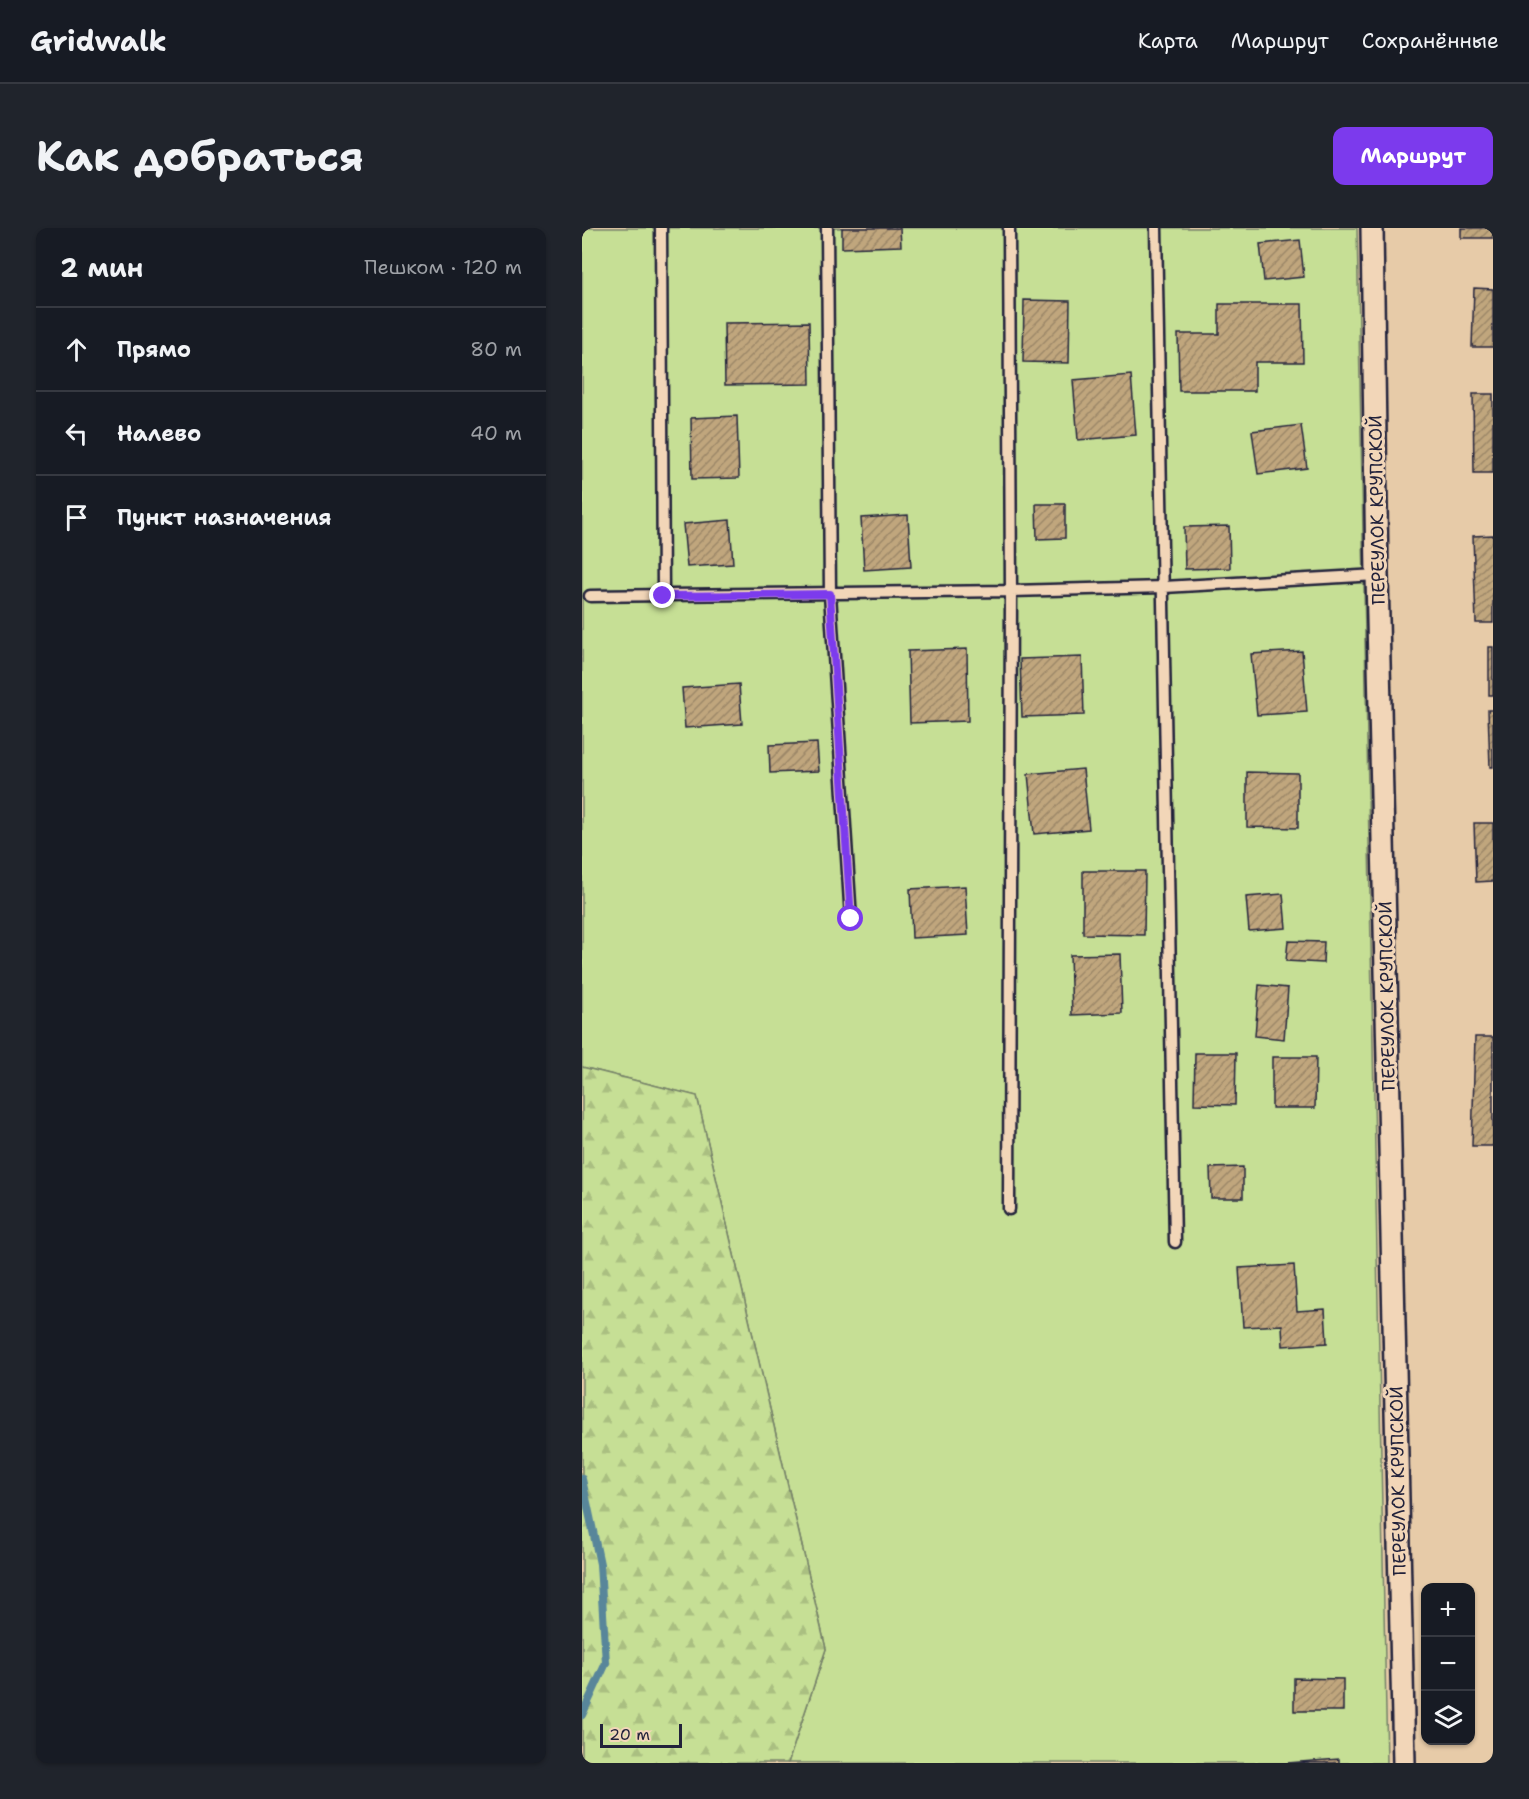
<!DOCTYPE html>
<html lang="ru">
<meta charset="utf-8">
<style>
:root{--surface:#171b24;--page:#20242c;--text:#f1f3f6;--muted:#9ea1a6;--line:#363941;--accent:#7c3aed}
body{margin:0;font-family:"Shantell Sans",sans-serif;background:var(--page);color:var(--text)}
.controls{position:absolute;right:18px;bottom:18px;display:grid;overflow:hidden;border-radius:12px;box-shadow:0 2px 4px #0004}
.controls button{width:54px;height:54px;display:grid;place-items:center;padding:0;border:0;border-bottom:2px solid var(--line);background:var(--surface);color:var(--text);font:30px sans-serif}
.scale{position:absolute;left:18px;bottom:15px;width:82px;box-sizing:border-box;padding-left:6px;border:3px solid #22223b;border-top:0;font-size:16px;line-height:21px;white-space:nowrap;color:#22223b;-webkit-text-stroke:4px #f2d6b8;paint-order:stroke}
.stop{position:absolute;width:18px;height:18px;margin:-14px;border:4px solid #7c3aed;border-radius:50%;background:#fff}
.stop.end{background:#7c3aed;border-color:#fff;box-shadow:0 2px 6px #0008}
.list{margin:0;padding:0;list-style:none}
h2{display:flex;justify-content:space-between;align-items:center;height:78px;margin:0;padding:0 24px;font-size:26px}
h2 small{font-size:20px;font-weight:400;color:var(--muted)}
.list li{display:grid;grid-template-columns:39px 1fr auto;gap:18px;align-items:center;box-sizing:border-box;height:84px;padding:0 24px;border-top:2px solid var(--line)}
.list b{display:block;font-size:22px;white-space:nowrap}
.list em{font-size:20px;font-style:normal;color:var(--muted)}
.icon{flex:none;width:33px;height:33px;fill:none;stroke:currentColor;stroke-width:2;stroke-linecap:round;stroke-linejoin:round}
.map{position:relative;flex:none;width:911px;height:1535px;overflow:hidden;border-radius:12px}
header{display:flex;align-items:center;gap:36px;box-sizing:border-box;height:84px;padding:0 30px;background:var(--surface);border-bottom:2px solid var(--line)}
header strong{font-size:28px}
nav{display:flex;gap:33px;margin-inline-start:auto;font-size:21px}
.intro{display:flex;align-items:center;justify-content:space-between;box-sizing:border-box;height:144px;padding:0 36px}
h1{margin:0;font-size:42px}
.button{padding:15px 27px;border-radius:12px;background:var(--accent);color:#fff;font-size:21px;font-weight:700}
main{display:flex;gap:36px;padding:0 36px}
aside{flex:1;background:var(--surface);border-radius:12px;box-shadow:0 2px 4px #0004}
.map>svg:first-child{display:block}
.green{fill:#c6df95;stroke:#748068;stroke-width:1.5}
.forest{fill:url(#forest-firs);stroke:#748068;stroke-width:1.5}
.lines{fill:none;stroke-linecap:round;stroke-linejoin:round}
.stream{stroke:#58869a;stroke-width:8}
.building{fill:url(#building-hatch);stroke:#22223b;stroke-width:1.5}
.lane-casing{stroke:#22223b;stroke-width:15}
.street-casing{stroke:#22223b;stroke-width:26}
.lane{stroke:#f2d6b8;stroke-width:10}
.street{stroke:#f2d6b8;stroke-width:21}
.route{stroke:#7c3aed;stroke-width:8}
.labels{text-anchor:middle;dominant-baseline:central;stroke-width:6;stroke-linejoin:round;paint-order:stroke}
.street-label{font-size:18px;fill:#22223b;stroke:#f2d6b8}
</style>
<header>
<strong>Gridwalk</strong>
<nav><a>Карта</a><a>Маршрут</a><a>Сохранённые</a></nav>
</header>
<div class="intro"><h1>Как добраться</h1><a class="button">Маршрут</a></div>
<main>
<aside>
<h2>2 мин<small>Пешком · 120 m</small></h2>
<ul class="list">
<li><svg class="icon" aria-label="ahead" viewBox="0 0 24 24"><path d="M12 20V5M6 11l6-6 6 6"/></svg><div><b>Прямо</b></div><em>80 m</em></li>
<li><svg class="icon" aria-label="left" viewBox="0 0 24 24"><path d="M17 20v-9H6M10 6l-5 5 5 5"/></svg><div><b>Налево</b></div><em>40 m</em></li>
<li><svg class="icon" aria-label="arrive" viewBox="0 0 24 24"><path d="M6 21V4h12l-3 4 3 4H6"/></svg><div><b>Пункт назначения</b></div></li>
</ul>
</aside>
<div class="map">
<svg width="911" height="1535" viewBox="0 0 911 1535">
<defs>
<pattern id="forest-firs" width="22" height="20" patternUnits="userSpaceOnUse" patternTransform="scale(1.5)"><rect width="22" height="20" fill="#c6df95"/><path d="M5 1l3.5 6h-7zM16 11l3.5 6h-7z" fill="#aabf81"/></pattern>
<pattern id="building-hatch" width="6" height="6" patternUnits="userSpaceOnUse" patternTransform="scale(1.5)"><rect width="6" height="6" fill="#c0a67d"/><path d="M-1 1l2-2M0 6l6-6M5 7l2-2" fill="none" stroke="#9c8768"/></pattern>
</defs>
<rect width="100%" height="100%" fill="#e7cba8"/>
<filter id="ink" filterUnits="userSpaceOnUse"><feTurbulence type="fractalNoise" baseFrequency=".0167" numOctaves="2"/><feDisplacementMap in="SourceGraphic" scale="12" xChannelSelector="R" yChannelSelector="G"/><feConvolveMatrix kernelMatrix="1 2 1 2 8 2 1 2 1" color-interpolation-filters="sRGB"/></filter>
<g filter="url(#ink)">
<!-- green -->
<path class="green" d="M0 0H775L805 1535H206L244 1421 115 868 0 839Z"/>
<!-- forest -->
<path class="forest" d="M0 839 115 868 244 1421 206 1535H0Z"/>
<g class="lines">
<!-- stream -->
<path class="stream" d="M0 1251 18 1336 24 1435 0 1487"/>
</g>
<!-- building -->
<path class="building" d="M260 0H318L319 18 260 20Z
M879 0H911V10H879Z
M718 12 722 49 682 53 678 16Z
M892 60 911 61V119H890Z
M442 72 488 73 487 135 441 134Z
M637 76H720L721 134H673V163H597L596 106H637Z
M227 94 228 156 143 157 142 95Z
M549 147 554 207 496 212 491 152Z
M891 166H911V245H892Z
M155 188 157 250 110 251 109 190Z
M719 197 725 240 676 246 670 203Z
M454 276H483V310L455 311Z
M326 287 329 339 282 342 279 290Z
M148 292 151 336 105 339 101 296Z
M647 298 648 340 603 341 602 299Z
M911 307V395H894L891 308Z
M907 419H911V467H907Z
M385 421 386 493 328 495 326 423Z
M720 423 725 484 675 487 669 426Z
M500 429 502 487 440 489 438 431Z
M157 456 160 496 103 500 100 460Z
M906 482H911V539H908Z
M235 515 237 543 188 545 187 517Z
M501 541 507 601 452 606 446 546Z
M665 544 716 545V600L665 599Z
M892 595H911V653L894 654Z
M501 643H563L562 707 501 706Z
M383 658 386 707 330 710 328 661Z
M701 666 704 700 667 703 664 669Z
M706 713 742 714 741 735 704 733Z
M538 726 540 785 490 787 488 727Z
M677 757 706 760 702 811 673 808Z
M893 809H911V918H890Z
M613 825H654L653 877 612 876Z
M690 829H734L733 880H690Z
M661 939V970H629L628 940Z
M712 1037 715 1083 743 1081 745 1115 701 1118 700 1097 661 1099 657 1040Z
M712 1450 761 1451V1483H712Z
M757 1531V1535H705Z"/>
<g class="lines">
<!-- lane casing -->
<g class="lane-casing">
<path id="lane" d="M79 0 81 368
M245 0 248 366 269 691
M427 0 429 363 427 981
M574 0 593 1014
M8 368 429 363 582 359 795 347"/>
</g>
<!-- street casing -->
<g class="street-casing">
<path id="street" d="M790 0 795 347 822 1535"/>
</g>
<!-- lane -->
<use href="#lane" class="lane"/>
<!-- street -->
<use href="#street" class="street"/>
</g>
</g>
<g class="lines" filter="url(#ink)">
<!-- route -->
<path class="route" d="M81 368 248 366 269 691"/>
</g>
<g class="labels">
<!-- street labels -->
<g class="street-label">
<text transform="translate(795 282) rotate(-91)">ПЕРЕУЛОК КРУПСКОЙ</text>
<text transform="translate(805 768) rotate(-91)">ПЕРЕУЛОК КРУПСКОЙ</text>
<text transform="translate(816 1253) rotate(-91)">ПЕРЕУЛОК КРУПСКОЙ</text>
</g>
</g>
</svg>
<div class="controls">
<button>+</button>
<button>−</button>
<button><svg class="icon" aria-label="layers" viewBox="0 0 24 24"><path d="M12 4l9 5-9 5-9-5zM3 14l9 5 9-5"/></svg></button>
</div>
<div class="scale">20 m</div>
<div class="stop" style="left:269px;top:691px"></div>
<div class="stop end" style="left:81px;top:368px"></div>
</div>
</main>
